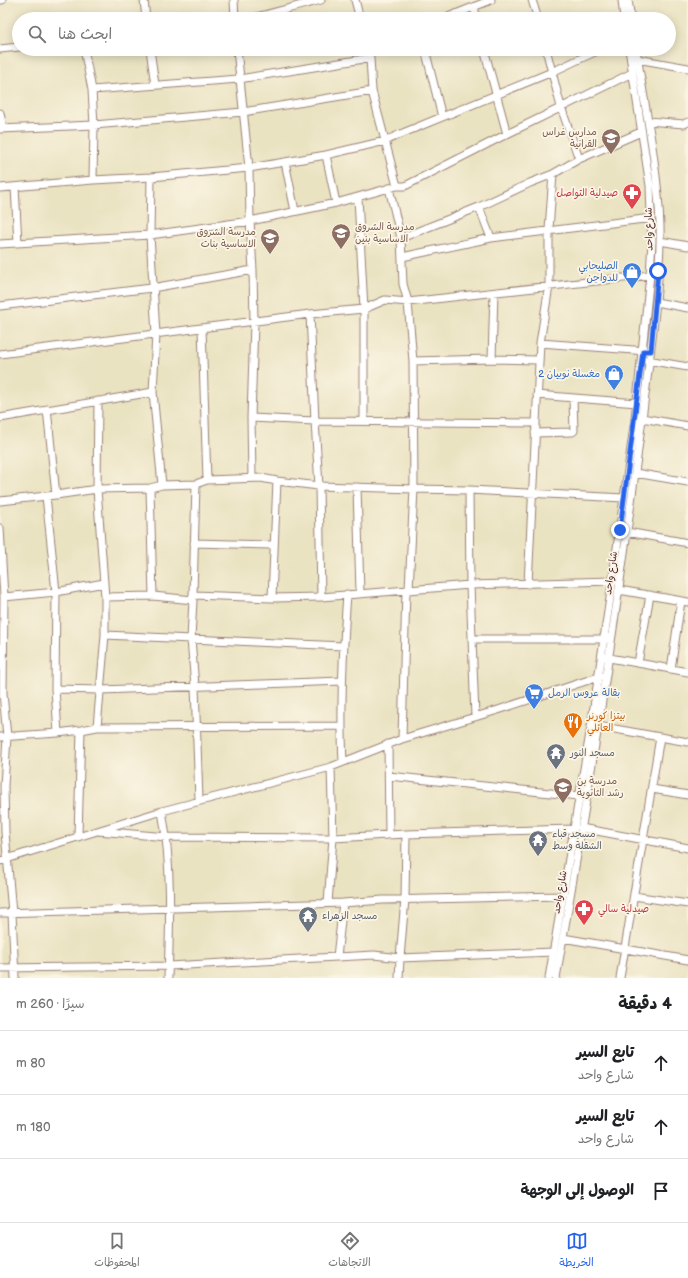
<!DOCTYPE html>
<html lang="ar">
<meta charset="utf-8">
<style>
:root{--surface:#fff;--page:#f6f6f6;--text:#202124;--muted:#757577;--line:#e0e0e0;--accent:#2563eb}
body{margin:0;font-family:"Balsamiq Sans","Playpen Sans Arabic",sans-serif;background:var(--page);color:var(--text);direction:rtl}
.stop{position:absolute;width:12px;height:12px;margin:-9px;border:3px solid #2563eb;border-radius:50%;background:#fff}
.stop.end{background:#2563eb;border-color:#fff;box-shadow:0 1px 4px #0008}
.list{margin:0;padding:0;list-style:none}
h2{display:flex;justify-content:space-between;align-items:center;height:52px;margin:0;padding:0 16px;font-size:17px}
h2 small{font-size:13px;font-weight:400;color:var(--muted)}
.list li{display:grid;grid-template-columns:26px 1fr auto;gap:12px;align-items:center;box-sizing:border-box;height:64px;padding:0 16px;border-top:1px solid var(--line)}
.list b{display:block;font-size:15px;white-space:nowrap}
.list p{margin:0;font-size:13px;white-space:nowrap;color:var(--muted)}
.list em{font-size:13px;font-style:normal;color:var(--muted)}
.icon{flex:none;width:22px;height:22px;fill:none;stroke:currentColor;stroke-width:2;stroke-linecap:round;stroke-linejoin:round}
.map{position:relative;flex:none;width:688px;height:978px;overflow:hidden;direction:ltr}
.search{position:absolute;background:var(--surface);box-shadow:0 2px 10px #0003;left:12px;right:12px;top:12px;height:44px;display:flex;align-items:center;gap:10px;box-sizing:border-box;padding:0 14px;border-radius:22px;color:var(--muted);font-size:15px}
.sheet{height:244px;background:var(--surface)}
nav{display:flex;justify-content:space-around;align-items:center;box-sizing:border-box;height:56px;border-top:1px solid var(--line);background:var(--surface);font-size:11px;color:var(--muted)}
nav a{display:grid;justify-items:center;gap:2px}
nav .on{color:var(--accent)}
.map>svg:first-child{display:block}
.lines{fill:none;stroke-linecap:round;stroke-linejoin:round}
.minor-casing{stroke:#9a8176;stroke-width:9}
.minor{stroke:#fff;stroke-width:7}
.route{stroke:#2563eb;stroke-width:5}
.labels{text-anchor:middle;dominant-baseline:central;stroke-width:3.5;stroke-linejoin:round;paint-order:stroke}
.education-label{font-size:10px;fill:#785e54;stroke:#fcf5e5;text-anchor:end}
.health-label{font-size:10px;fill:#be3a42;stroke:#fcf5e5;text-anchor:end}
.street-label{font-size:10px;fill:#4a1f2b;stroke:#fcf5e5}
.shop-label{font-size:10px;fill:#366cbe;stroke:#fcf5e5;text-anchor:end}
.food-label{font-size:10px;fill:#c56008;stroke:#fcf5e5;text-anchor:start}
.worship-label{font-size:10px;fill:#5b616d;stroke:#fcf5e5;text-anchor:start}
</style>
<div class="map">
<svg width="688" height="978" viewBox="0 0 688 978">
<rect width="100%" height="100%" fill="#fcf5e5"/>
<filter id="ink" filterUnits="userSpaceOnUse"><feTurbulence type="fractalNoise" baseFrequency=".025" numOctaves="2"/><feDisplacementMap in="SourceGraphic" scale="8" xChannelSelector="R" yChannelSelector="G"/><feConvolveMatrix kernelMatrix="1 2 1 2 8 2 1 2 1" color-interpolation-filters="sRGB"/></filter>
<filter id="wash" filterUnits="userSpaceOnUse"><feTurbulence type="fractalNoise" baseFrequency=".012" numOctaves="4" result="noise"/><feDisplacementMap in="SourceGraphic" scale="16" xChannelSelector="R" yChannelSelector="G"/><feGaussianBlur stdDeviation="0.9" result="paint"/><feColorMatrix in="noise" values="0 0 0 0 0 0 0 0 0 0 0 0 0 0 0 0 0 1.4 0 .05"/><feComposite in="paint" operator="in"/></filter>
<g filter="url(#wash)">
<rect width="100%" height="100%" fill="#eae3c2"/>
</g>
<g filter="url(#ink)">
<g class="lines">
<!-- minor casing -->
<g class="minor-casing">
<path id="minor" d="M0 0H2
M144 0 146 19
M234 0 235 19
M355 0 360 19
M532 0 538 19
M622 0 624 19
M628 0 631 19
M474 7 477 19
M249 19 321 0
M443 19 491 0
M0 49 19 47
M84 49 92 90 94 125 93 180
M150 49 155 85
M237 49 249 168 250 221 253 270 254 322 251 418 252 478
M367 49 370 58 372 91 397 186
M425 49 442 117
M484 49 507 134
M546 49 561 107 579 159
M637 59 688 68
M92 90 239 79 370 58
M0 113 3 128
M648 121 684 124 688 122
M0 129 94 125 243 112 372 91
M326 155 336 203
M285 162 295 211
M151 177 150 235 156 334 153 392 162 485
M15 187 18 243
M0 188 93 180 151 177 249 168 326 155 385 141 403 133 552 72 601 49
M389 188 401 238 403 284 408 302 413 361 414 489 409 589
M358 198 364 309V421
M479 207 491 238
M401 238 479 207 530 183 553 174 579 159 641 132
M660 241 688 246
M0 244 150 235 250 221 336 203 397 186H405L507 134 632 73
M402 257 491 238 652 218
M656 302 688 308
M0 306 152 288 253 270
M310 314 315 421 319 486 321 597
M202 328 207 480
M540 343 647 351
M0 354 310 314 364 309 385 300 408 302 650 275
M492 359 494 293
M647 360 688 367
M413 361 492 359 538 360
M537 395 637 403
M47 409 56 495
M0 418 153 392
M251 418 315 421 536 423
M642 418 688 426
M535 433 572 432 574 431 573 398
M635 473 688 482
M357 487 360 593
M150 488 153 596
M469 490 470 585 475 717
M46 496 56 592 55 689 58 733
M0 501 56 495 97 489 150 488 162 485 196 484 207 480 261 478 277 481 319 486 414 489 469 490 624 498
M0 528 4 597 3 693 7 737 4 786 5 832 12 913 15 978
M627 532 688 543
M194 543 273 545
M528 584 540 343 549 286V230L553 174
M619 590 688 602
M193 595 196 484
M4 597 56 592 104 583
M105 597 153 596 193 600V595L272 598 321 597 470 585 613 581
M272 598 277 481
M193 600 191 639 195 686 199 800
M105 635 343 646
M473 639H608
M604 657 688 672
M638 663 650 595
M671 669 681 601
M55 689 101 690 342 681
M598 726 688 742
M97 727 105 635V597L97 489 98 401
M0 737 58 733 81 730 97 727 341 726
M402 739 406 590
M388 744 389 835
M343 762C340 706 343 650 347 594
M389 776 579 796
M652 789 688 795
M162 811C172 864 170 923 168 978
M581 828 688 848
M98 831 167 837 333 838 406 834 574 829
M78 836 81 730
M0 861 162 811 331 767 402 739 498 710 601 676
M634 896 688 904
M328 903 333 838 331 767
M0 913 343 903 383 900 562 896
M563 938 688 960
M337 957 343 903
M0 968 169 966 374 955 400 958 554 952
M399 978 400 958 405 899 406 834
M549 978 591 727 611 591 635 419 650 275 652 241 650 186 629 49
M556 978C585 812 612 646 634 480 641 427 648 374 654 321 657 290 661 258 660 226 658 167 645 108 636 49
M620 978 660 737"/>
</g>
<!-- minor -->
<use href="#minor" class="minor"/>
</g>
</g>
<g class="lines" filter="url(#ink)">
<!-- route -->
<path class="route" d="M620 530 643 351H651L658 271"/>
</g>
<!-- icons -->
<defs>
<g id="school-pin" transform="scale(1)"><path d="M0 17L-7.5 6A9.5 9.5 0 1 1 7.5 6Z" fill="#8d6e63" stroke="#fcf5e5"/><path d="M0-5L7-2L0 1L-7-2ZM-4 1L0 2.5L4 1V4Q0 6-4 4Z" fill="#fff"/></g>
<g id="pharmacy-pin" transform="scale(1)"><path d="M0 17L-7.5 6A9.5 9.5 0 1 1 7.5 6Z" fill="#e0444e" stroke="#fcf5e5"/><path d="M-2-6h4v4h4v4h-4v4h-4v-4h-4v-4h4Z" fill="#fff"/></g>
<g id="shop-pin" transform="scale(1)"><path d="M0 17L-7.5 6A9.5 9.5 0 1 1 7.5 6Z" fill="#3f7fe0" stroke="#fcf5e5"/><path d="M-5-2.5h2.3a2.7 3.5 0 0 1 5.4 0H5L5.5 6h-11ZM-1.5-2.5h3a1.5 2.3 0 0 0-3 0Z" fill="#fff"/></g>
<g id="supermarket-pin" transform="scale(1)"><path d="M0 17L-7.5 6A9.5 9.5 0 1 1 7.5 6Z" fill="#3f7fe0" stroke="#fcf5e5"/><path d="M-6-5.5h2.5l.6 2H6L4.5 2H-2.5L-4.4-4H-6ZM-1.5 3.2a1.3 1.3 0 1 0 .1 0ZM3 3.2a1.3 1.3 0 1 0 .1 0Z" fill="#fff"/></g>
<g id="restaurant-pin" transform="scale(1)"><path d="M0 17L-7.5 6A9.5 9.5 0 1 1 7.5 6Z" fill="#e8710a" stroke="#fcf5e5"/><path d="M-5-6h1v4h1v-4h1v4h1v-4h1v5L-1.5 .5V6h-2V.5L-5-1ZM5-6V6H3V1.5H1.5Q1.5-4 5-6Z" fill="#fff"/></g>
<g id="temple-pin" transform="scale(1)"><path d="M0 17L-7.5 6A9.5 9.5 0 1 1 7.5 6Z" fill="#6b7280" stroke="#fcf5e5"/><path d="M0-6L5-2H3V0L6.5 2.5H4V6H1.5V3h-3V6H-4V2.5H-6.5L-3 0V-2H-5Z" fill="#fff"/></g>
</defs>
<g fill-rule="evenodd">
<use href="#school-pin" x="611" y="138"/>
<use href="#pharmacy-pin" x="632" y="193"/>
<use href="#school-pin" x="341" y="233"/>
<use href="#school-pin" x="270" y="238"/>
<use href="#shop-pin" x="632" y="272"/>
<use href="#shop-pin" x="614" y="374"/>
<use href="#supermarket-pin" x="534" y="693"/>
<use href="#restaurant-pin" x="573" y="722"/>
<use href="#temple-pin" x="556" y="753"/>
<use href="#school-pin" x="563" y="787"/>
<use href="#temple-pin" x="538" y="840"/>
<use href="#pharmacy-pin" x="584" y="909"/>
<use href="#temple-pin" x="308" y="916"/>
</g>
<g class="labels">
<!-- education labels -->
<g class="education-label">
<text x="597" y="132">مدارس غراس<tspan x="597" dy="12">القرانية</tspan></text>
<text x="355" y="227" text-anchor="start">مدرسة الشروق<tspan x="355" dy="12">الاساسية بنين</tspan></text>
<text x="256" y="232">مدرسة الشروق<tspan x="256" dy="12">الاساسية بنات</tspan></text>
<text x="577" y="781" text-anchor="start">مدرسة بن<tspan x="577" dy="12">رشد الثانوية</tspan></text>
</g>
<!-- health labels -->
<g class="health-label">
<text x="618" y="193">صيدلية التواصل</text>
<text x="598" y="909" text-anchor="start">صيدلية سالي</text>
</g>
<!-- street labels -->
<g class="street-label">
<text transform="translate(649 229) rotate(-91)">شارع واحد</text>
<text transform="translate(611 573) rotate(-82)">شارع واحد</text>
<text transform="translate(560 892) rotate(-80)">شارع واحد</text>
</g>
<!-- shop labels -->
<g class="shop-label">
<text x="618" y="266">الصليحابي<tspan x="618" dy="12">للدواجن</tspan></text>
<text x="600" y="374">مغسلة نوبيان 2</text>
<text x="548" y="693" text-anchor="start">بقالة عروس الرمل</text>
</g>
<!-- food labels -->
<g class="food-label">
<text x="587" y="716">بيتزا كورنر<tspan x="587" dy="12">العائلي</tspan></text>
</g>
<!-- worship labels -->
<g class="worship-label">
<text x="570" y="753">مسجد النور</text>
<text x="552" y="834">مسجد قباء<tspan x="552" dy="12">الشقلة وسط</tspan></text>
<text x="322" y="916">مسجد الزهراء</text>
</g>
</g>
</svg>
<div class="stop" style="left:658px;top:271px"></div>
<div class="stop end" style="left:620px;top:530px"></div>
<div class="search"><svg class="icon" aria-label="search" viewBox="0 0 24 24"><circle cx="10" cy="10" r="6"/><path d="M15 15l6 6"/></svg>ابحث هنا</div>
</div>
<section class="sheet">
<h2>4 دقيقة<small>سيرًا · 260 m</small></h2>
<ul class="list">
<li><svg class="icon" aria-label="ahead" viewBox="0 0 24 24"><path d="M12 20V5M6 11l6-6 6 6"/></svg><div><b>تابع السير</b><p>شارع واحد</p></div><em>80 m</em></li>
<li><svg class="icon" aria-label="ahead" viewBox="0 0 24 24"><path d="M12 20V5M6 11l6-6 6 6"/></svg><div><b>تابع السير</b><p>شارع واحد</p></div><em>180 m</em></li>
<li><svg class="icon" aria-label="arrive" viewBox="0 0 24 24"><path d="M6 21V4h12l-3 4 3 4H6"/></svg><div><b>الوصول إلى الوجهة</b></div></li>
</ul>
</section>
<nav>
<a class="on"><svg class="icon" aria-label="map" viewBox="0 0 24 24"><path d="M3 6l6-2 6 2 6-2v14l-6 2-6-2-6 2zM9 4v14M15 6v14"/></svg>الخريطة</a>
<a><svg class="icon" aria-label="directions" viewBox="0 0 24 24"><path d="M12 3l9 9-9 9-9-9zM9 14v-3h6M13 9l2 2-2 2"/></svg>الاتجاهات</a>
<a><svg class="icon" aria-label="saved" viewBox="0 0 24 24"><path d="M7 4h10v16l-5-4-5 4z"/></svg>المحفوظات</a>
</nav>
